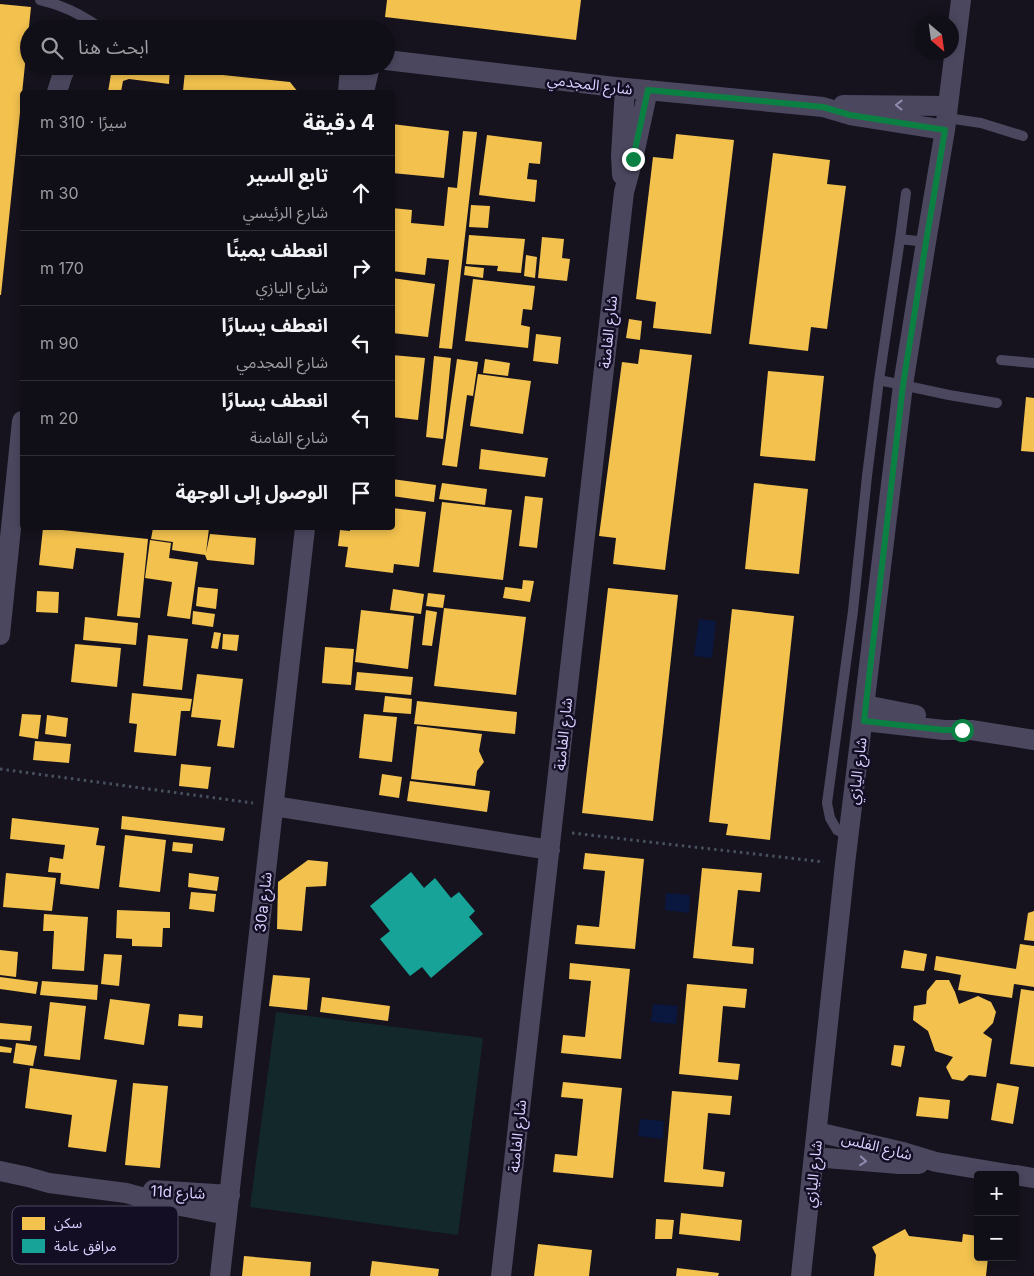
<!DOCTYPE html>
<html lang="ar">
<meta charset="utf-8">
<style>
:root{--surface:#100e16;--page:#1e1c23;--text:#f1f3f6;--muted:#9c9ca1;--line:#302e35}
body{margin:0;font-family:Inter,"Noto Sans Arabic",sans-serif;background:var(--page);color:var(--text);direction:rtl}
.controls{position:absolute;right:15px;bottom:15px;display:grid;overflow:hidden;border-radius:5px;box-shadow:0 2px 8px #0003}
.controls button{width:45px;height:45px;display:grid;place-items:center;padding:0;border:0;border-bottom:1px solid var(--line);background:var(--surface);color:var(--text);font:25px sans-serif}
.compass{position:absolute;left:914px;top:15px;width:45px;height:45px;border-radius:50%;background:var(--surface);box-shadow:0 2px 8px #0003;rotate:151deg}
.stop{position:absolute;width:15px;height:15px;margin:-11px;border:4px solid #0b8043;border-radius:50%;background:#fff}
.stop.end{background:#0b8043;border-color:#fff;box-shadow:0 1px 5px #0008}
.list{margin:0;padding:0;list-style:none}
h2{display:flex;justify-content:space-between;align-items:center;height:65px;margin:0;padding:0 20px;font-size:21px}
h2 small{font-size:16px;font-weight:400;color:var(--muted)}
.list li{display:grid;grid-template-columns:32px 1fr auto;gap:15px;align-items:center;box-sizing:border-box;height:75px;padding:0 20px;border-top:1px solid var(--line)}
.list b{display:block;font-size:19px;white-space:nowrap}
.list p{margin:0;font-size:16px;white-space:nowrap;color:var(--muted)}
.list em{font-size:16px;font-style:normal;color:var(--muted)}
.icon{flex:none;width:28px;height:28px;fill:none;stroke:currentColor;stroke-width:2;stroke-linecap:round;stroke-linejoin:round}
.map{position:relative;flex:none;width:1034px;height:1276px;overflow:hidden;direction:ltr}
.search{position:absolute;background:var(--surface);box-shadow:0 2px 8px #0003;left:20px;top:20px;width:375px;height:55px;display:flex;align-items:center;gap:12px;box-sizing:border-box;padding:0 18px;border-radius:28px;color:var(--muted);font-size:19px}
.panel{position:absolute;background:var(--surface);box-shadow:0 2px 8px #0003;left:20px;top:90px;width:375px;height:440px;border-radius:5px;direction:rtl}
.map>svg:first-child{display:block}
.green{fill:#12282b}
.water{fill:#0a173e}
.homes{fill:#f2c14e}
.public{fill:#17a398}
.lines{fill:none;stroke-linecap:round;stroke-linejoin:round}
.path{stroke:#46505f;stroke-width:3;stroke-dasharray:2.5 4;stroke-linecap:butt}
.service{stroke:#4b475f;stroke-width:10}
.minor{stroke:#4b475f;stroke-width:20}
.oneway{stroke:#928baf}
.route{stroke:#0b8043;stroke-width:6}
.labels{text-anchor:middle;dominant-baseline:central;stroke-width:5;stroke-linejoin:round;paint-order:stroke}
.street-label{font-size:15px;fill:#dacfff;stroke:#130e23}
.key{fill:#130e23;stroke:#4f4865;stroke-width:1}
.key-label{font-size:14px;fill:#dacfff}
</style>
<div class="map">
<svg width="1034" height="1276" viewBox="0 0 1034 1276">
<rect width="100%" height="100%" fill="#16131e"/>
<!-- green -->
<path class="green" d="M276 1012 483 1038 458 1235 250 1207Z"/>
<!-- water -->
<path class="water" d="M699 619 716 621 712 658 694 656Z
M666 893 690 895 689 913 665 910Z
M653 1004 678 1006 676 1024 651 1022Z
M640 1119 664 1121 663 1139 638 1136Z"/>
<!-- homes -->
<path class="homes" d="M387 0H581L576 40 385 17Z
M0 4 31 7 1 295H0Z
M121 66H170L169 84 129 79 123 81 121 92H108L111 74Z
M185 71 290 82 298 92H193L183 91Z
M392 124 449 131 444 178 392 173Z
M463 131 477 132 452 349 439 348 449 260 427 258 425 275 392 271V208L412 210 411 223 444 226 448 187 457 188Z
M676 134 734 140 711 334 653 328 656 302 636 299 653 157 673 159Z
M487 135 542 142 540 164 529 163 527 179 537 180 535 202 479 195Z
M773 153 830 160 827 184 846 186 827 329 811 327 808 351 749 344Z
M471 205 490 206 488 228 469 227Z
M469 235 525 239 521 273 497 271 498 266 466 264Z
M542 237 564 239 562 258 570 259 567 281 538 278Z
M526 255 537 257 535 278 524 276Z
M465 266 484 268 483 278 464 275Z
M392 278 435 284 428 337 392 333Z
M473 279 535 286 532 310 523 309 521 325 530 327 528 348 465 341Z
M629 319 642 321 640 340 626 338Z
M536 334 561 337 558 364 533 361Z
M640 349 692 355 665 570 613 564 616 538 599 536 622 362 638 364Z
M392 355 425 358 418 420 392 417Z
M434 356 451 358 443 439 426 437Z
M457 359 478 362 473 396 467 395 457 467 442 465Z
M485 359 510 363 508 376 483 373Z
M768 371 824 376 815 461 760 456Z
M478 374 531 381 523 434 470 426Z
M1026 397 1034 398V452L1021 451Z
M481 449 548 458 545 477 479 469Z
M392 479 436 485 434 502 392 496Z
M442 483 487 489 485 505 439 499Z
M754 483 808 489 799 574 745 569Z
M525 496 543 498 537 548 519 546Z
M442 502 512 510 503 580 433 572Z
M392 508 426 512 419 567 394 564 393 573 345 567 348 547 338 546 340 530 350 531V528H392Z
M43 528 148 539 140 618 117 616 124 553 76 548 73 569 39 565Z
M153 528H209L206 553 210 534 256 538 254 565 207 560 205 555 172 550 173 542 151 539Z
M150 540 171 543 169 558 198 562 190 619 167 616 172 582 145 578Z
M523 580 534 581 530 602 503 598 505 587 522 589Z
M198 587 218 589 216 609 196 606Z
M608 588 678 595 653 821 582 813Z
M393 589 424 594 421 614 390 610Z
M37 591 59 592 58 613 36 612Z
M428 593 445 595 443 608 426 606Z
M444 608 526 617 516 695 434 686Z
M732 609 794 616 770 840 726 835 728 824 709 822Z
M361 610 414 616 408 669 355 662Z
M426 610 437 612 432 646 422 645Z
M193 611 215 614 213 627 192 624Z
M85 617 138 623 136 645 83 640Z
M214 632 221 633 218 649 211 648Z
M223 634 239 635 237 651 222 649Z
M148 635 188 639 182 690 143 686Z
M75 644 121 648 117 687 71 682Z
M325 647 354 649 351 685 322 683Z
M357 672 413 677 411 695 355 690Z
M197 674 243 679 234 748 217 746 221 720 191 717Z
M132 693 192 699 190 711H181L176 756 134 752 137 724 129 723Z
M385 696 412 699 411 714 383 712Z
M417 701 517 712 515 734 414 724Z
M22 714 41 715 38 739 19 736Z
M364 714 397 717 392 762 359 758Z
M47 715 68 718 66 737 45 734Z
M417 726 482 734 479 751 484 762 477 771 475 786 411 779Z
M35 741 71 744 69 763 33 760Z
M181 764 211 767 208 789 179 786Z
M382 774 402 777 399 798 379 795Z
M410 781 490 791 487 812 407 801Z
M122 816 225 828 223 841 121 829Z
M12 818 99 828 96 845 105 846 99 889 60 884 61 873 48 872 50 857 63 859 65 845 10 839Z
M125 835 166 840 160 892 119 887Z
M173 842 193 844 192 853 172 851Z
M585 853 644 859 635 949 575 944 577 925 599 927 605 871 583 869Z
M308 860 328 862 326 886 306 887 302 931 277 929 278 882Z
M702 868 762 873 760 892 738 890 732 946 754 948 753 964 693 958Z
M6 873 56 878 52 911 3 907Z
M189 873 219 877 217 891 188 887Z
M191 892 216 894 214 912 189 909Z
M117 910 170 912V928H163L162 947 132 946V939L116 938Z
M1034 911V941L1024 940 1028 913Z
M44 914 88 917 84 971 52 969 54 931H43Z
M1020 944 1034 946V987L1014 984 1012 998 958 990 961 975 934 970 936 956 1016 969Z
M0 950 18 952 16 977 0 975Z
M904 950 927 954 924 971 901 968Z
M104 954 122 955 119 986 101 984Z
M570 963 630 969 621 1059 561 1053 563 1035 585 1037 591 981 569 979Z
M273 975 310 978 307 1010 269 1006Z
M0 977 38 982 36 994 0 989Z
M936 980H949L955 992 959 1004 978 996 991 1002 996 1012 993 1023 983 1033 992 1039 986 1077 969 1075 963 1081 952 1079 946 1067 953 1057 935 1051 928 1031 913 1020 914 1006 926 1004 927 991Z
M42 981 98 985 97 1000 40 995Z
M687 984 747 989 745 1008 723 1006 718 1062 740 1064 738 1080 679 1074Z
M1021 989 1034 991V1067L1010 1064Z
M322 997 390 1006 388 1021 320 1012Z
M110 999 150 1004 144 1045 104 1039Z
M50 1002 86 1006 80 1060 44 1056Z
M179 1014 203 1016 202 1028 178 1026Z
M0 1023 32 1026 30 1041 0 1039Z
M16 1043 37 1046 33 1066 13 1063Z
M894 1045 905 1046 901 1067 891 1065Z
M0 1046 12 1048 11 1053 0 1052Z
M30 1068 117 1080 106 1152 68 1147 72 1115 25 1108Z
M563 1082 622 1088 613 1178 553 1172 555 1154 577 1156 583 1099 561 1097Z
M133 1083 168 1086 160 1168 125 1165Z
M997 1083 1019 1087 1013 1124 991 1120Z
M672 1091 732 1096 730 1115 708 1113 703 1169 725 1172 723 1187 664 1182Z
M919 1097 950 1100 948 1119 916 1116Z
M681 1213 742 1220 740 1241 679 1234Z
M656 1219 674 1220 672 1239H655Z
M905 1229 909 1236 962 1242 963 1234 978 1236V1257H988L986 1276H874L876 1255 872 1247Z
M538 1244 592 1250 589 1276H534Z
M244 1256 311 1262 310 1276H242Z
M372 1261 439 1269 438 1276H370Z
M677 1268 719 1273 718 1276H676Z"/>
<!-- public -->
<path class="public" d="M411 872 424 888 435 878 451 898 459 892 475 911 469 917 483 934 431 978 422 967 410 976 380 939 390 931 370 906Z"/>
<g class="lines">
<!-- path -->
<path class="path" d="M0 769 253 803
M572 833 824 862"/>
<!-- service -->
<path class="service" d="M40 0C63 5 83 15 102 29
M947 118 981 123 1023 136
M906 193 900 239 926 242
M1001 360 1034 363
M879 380 949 395 997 403
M849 836 837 830 830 818 827 803 853 611 867 476 879 380 900 239"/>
<!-- minor -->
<path class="minor" d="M386 60 615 87 823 107 850 115 945 130
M57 92 62 76 67 66
M348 92 350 66
M364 92 370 66
M843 105 948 106
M622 175 621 155 625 88
M0 635 22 421
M865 705 916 715
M864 721 944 730H971L1034 740
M274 806 550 850
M817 1132 903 1152 936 1162 1014 1175
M814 1157 899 1164H919
M0 1171 28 1177 49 1183 126 1193 155 1201 227 1215
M1015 1175 1034 1178
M153 1190 230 1195
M220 1276 305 528
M501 1276 624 192 633 159 648 90
M801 1276 845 864 903 385 926 242 945 130 961 0"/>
</g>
<!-- one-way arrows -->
<defs><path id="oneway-chevron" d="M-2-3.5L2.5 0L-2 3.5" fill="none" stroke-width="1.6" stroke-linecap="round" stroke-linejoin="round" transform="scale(1.25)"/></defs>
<g class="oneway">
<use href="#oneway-chevron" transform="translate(899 105) rotate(-179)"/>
<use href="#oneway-chevron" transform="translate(863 1161) rotate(5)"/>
</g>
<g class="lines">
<!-- route -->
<path class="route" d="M633 159 648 90 823 107 850 115 945 130 926 242 903 385 864 721 944 730H962"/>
</g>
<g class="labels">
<!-- street labels -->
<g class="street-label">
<text transform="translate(590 84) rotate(7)">شارع المجدمي</text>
<text transform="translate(608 332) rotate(-84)">شارع الفامنة</text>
<text transform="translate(563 734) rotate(-84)">شارع الفامنة</text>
<text transform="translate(857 771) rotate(-83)">شارع اليازي</text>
<text transform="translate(263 902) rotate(-84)">30a شارع</text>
<text transform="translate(517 1136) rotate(-84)">شارع الفامنة</text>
<text transform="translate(877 1146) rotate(14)">شارع الفلس</text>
<text transform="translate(813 1174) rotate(-84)">شارع اليازي</text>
<text transform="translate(178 1192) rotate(3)">11d شارع</text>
</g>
</g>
<!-- legend -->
<rect x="12" y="1206" width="166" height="58" rx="8" class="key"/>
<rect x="22" y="1217" width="23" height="13" fill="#f2c14e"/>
<rect x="22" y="1239" width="23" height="14" fill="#17a398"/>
<g class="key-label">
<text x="54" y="1228">سكن</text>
<text x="54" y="1251">مرافق عامة</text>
</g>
</svg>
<div class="controls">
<button>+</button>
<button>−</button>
</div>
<svg class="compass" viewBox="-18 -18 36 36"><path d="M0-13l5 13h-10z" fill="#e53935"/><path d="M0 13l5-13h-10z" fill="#9c9ca1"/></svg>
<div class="stop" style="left:962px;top:730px"></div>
<div class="stop end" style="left:633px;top:159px"></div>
<div class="search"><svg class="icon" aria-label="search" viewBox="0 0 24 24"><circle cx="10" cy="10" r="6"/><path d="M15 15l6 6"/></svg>ابحث هنا</div>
<section class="panel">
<h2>4 دقيقة<small>سيرًا · 310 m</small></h2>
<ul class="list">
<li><svg class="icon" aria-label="ahead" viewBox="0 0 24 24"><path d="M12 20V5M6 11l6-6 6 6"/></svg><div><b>تابع السير</b><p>شارع الرئيسي</p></div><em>30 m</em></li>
<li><svg class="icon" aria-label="right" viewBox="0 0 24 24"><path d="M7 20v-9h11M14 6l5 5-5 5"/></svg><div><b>انعطف يمينًا</b><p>شارع اليازي</p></div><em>170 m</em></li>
<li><svg class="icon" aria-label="left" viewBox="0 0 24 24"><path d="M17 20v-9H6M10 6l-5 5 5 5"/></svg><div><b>انعطف يسارًا</b><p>شارع المجدمي</p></div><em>90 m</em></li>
<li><svg class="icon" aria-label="left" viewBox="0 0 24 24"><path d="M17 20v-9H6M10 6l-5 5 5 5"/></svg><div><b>انعطف يسارًا</b><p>شارع الفامنة</p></div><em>20 m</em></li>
<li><svg class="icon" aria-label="arrive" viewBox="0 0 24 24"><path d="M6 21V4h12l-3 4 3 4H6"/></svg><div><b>الوصول إلى الوجهة</b></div></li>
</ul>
</section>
</div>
